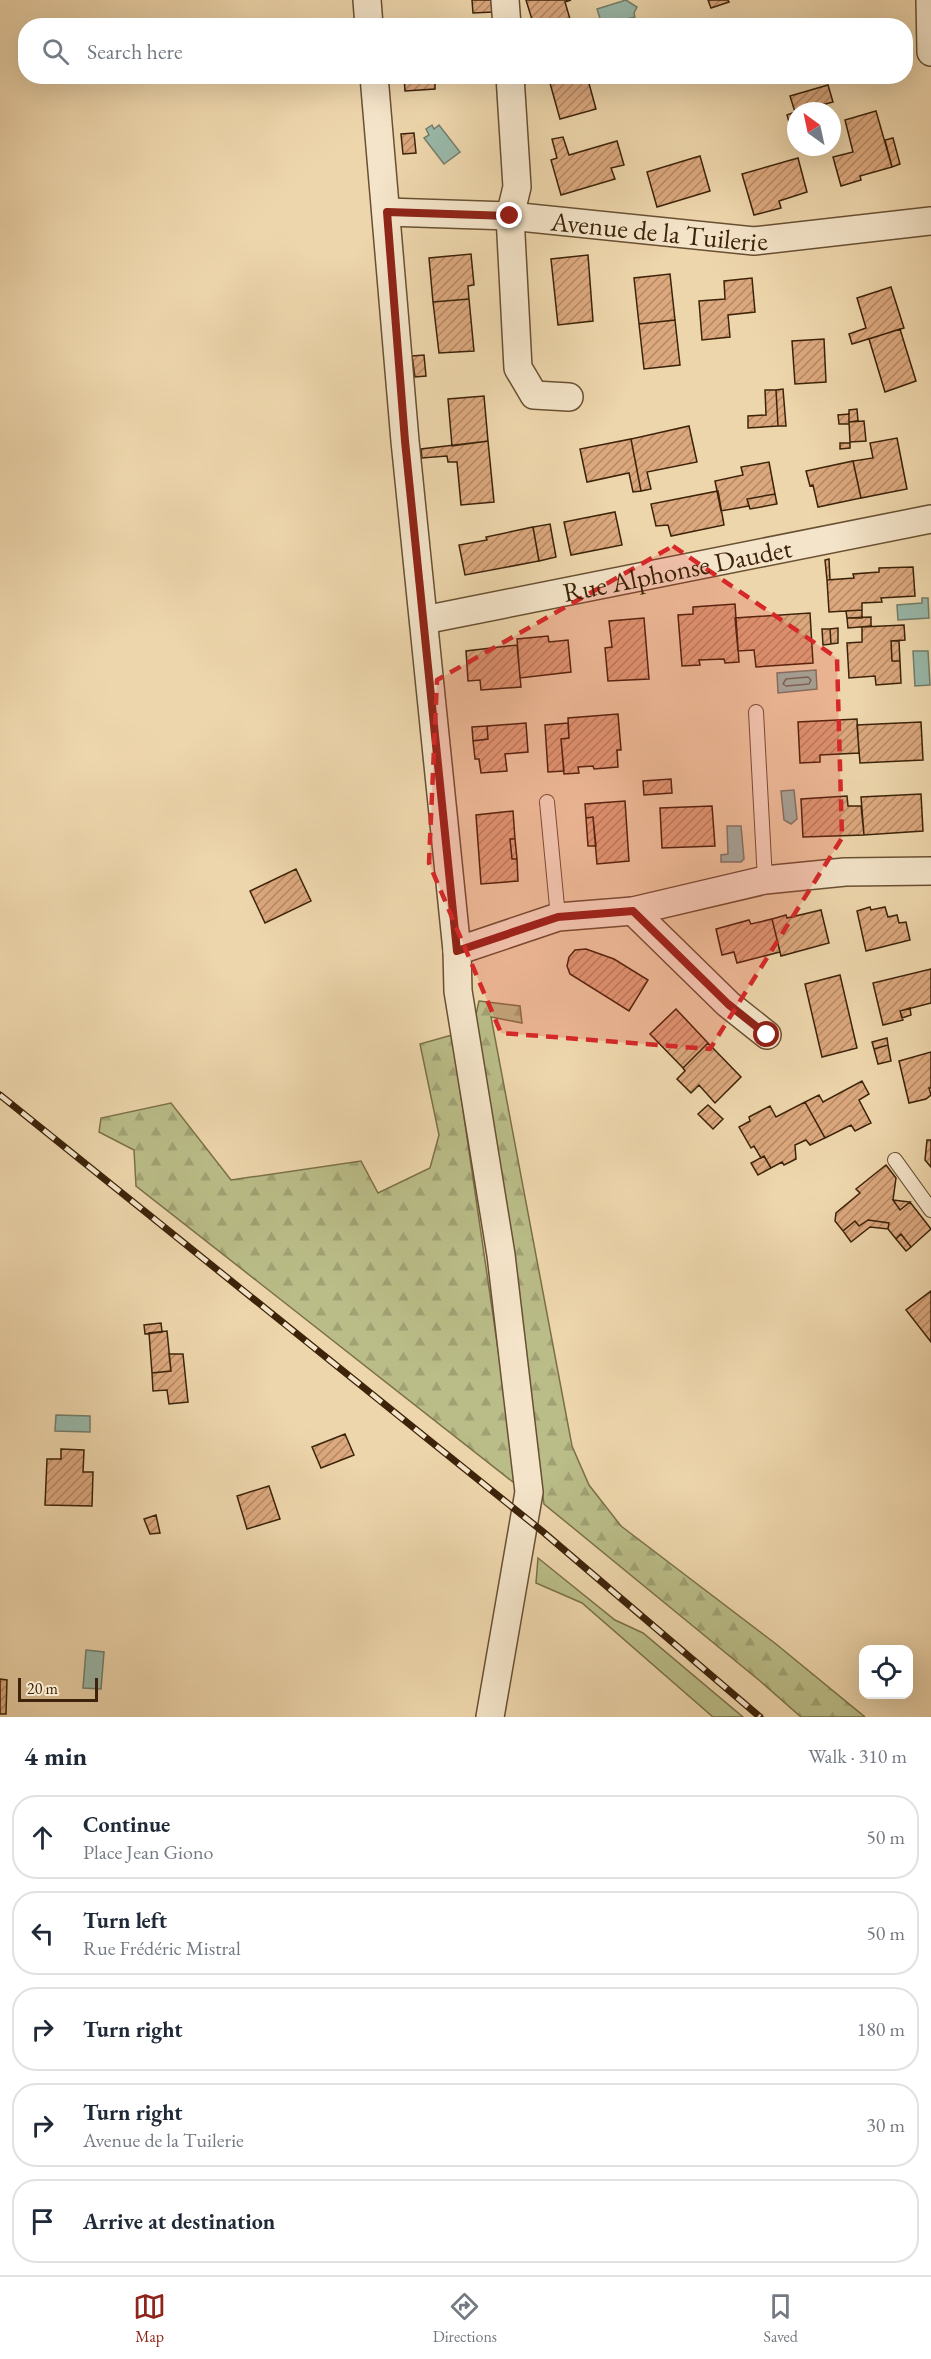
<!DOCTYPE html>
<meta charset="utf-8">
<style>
:root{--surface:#fff;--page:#f2f2f3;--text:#1f2937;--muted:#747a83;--line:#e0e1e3;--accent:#8f2418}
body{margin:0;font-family:"EB Garamond",serif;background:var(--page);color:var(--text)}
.controls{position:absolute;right:18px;bottom:18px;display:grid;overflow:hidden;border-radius:12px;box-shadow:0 6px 24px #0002}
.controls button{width:54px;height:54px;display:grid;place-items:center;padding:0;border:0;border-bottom:2px solid var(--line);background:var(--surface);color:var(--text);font:30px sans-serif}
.compass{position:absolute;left:787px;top:102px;width:54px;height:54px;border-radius:50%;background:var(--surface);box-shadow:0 6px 24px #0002;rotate:327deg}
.scale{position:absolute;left:18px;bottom:15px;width:80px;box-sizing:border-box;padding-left:6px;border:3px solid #3c2309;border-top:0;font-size:16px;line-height:21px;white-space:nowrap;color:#3c2309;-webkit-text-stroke:4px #f4e4c9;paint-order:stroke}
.stop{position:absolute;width:18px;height:18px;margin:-14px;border:4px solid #8f2418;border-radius:50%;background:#fff}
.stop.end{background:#8f2418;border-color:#fff;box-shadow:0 2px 6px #0008}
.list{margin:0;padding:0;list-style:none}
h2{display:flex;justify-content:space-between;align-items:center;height:78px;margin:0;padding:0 24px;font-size:26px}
h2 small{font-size:20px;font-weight:400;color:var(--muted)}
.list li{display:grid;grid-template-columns:39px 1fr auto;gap:18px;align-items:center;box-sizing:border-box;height:84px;margin:0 12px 12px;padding:0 12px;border:2px solid var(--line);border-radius:24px}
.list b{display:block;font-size:22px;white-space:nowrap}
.list p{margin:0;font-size:20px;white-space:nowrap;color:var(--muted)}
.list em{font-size:20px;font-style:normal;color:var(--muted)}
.icon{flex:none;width:33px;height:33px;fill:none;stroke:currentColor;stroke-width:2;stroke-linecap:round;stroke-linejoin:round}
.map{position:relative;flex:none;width:931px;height:1717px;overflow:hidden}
.search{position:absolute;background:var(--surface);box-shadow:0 6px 24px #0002;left:18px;right:18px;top:18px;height:66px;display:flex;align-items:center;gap:15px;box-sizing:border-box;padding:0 21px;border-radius:24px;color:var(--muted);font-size:22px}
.sheet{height:558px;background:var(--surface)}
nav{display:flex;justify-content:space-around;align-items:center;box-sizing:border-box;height:84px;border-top:2px solid var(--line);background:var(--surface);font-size:16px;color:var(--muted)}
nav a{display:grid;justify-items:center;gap:3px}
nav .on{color:var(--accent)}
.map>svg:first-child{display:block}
.grass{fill:#babd88;stroke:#7b7048;stroke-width:1.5}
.forest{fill:url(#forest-firs);stroke:#7b7048;stroke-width:1.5}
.water{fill:#99b9aa;stroke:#747d6a;stroke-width:1.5}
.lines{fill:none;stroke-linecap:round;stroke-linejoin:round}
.shore{stroke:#6a6e5a;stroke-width:1.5}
.building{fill:url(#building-hatch);stroke:#3c2309;stroke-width:1.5}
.service-casing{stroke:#685032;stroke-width:16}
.minor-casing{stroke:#685032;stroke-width:30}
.service{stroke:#f4e4c9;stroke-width:14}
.minor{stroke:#f4e4c9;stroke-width:27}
.rail-casing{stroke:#3c2309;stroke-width:7}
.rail{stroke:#f4e4c9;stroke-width:4.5;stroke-dasharray:14;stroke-linecap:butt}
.route{stroke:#8f2418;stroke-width:8}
.marked{fill:#d62828;fill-opacity:0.2;stroke:#d62828;stroke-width:4.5;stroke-dasharray:12 8;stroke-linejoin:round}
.labels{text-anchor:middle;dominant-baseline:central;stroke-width:4.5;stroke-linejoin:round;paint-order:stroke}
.street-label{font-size:27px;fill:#3c2309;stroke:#f4e4c9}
</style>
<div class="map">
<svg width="931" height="1717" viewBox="0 0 931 1717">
<defs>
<pattern id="forest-firs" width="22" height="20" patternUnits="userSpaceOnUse" patternTransform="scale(1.5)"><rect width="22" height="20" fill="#babd88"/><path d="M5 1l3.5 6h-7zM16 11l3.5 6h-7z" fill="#a1a274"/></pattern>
<pattern id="building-hatch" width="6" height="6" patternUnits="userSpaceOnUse" patternTransform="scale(1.5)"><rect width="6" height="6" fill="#dca87e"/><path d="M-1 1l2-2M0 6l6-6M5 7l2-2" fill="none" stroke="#b48865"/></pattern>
</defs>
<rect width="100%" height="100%" fill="#eed6ac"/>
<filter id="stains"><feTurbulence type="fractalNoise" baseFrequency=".00333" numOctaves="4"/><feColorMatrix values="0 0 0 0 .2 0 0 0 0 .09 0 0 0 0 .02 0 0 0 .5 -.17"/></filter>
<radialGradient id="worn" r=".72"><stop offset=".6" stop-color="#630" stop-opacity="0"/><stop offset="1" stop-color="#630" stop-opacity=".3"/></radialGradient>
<!-- grass -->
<path class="grass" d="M538 1558 615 1620 643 1633 743 1717H713L582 1603 536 1583Z"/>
<!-- forest -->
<path class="forest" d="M479 1001 520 1006 522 1023 491 1017 572 1446 589 1485 621 1526 776 1644 865 1717H801L760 1681 544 1504 475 1019Z
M452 1035 518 1486 136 1186 134 1150 99 1132 101 1118 171 1103 231 1180 361 1161 378 1193 430 1168 439 1135 420 1044Z"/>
<!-- water -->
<path class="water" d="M626 0 637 7 634 13 635 17 602 25 597 9Z
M432 125 434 129 439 125 460 152 444 164 424 138 429 135 426 129Z
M922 598H928L929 618 898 620 897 605 922 603Z
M913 651H928L930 685 915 686Z
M816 670 817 689 778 693 777 673Z
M794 790 797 819 791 824 784 820 781 791Z
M727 826H741L744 859 741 862H721V855L728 854Z
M56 1415 90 1416V1432L55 1431Z
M86 1650 104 1652 101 1689 83 1688Z"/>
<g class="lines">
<!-- shore -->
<path class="shore" d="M808 677 811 680 809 684 786 686 783 684 786 679Z"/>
</g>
<!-- building -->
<path class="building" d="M472 0H492L493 12 473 13Z
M526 0H571L565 2 572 26H534Z
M708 0H728L729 2 711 8Z
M473 22V26H445V24Z
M404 76H477V78L435 79V89L405 91Z
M548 76H587L596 109 560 119Z
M828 85 833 102 795 112 790 96Z
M876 111 892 167 860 176 861 180 841 186 833 157 853 152 845 120Z
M795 112 796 139H794L787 115Z
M414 133 416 153 403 154 401 134Z
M563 137 569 155 617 141 624 165 611 168 615 179 561 195 551 160 557 158 552 139Z
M893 138 900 164 892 167 885 140Z
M700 156 710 191 657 207 647 172Z
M798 158 807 192 779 201 781 208 754 215 742 174Z
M471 254 474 285 468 286 469 299 433 302 429 258Z
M588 255 593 321 558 325 551 259Z
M670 274 675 320 639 324 634 278Z
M752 278 755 312 728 315 730 337 702 340 699 301 725 299 724 281Z
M891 287 904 328 852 344 849 334 866 328 857 298Z
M469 299 474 351 439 353 433 302Z
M675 320 680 365 644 369 639 324Z
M900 329 916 381 885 392 869 339Z
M824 339 826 382 795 384 792 341Z
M424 355 426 376 415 377 412 356Z
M783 389 786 426H778L776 390Z
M765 390H776L778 426 748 428V416L766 415Z
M484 396 488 441 452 446 448 399Z
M857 409 858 421 849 422V410Z
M849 414V424H839L838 415Z
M864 421 866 441 850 442 849 422Z
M689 426 697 462 647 472 651 489 641 491 631 439Z
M897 438 907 489 861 498 853 461 873 458 870 443Z
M631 439 641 491 633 492 629 473 587 482 580 449Z
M488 441 494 502 461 505 457 462H448L447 456 422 458 421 449Z
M840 443H850V448L840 449Z
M853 461 861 498 818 507 813 485 810 486 806 471Z
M769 462 775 494 747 499 749 506 721 511 715 481 743 475 741 467Z
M718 491 724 525 671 536 668 525 656 526 651 504Z
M775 494 777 504 750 509 747 499Z
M615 512 622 545 571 555 564 522Z
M550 524 556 557 539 561 533 527Z
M533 527 539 561 465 575 459 545 487 540 486 537Z
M829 559 830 580H827L825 560Z
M913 567 915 596 881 598 882 602 862 603V610L829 612 827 580 854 578 853 574 879 572V568Z
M735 604 739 662 725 663 724 659 699 660 700 665 682 666 678 615 693 614V607Z
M862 610V618H847L846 611Z
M810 613 813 663 756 667 754 650 738 651 735 618Z
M871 617V626L848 628 847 618Z
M644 618 649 679 608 681 605 648 612 647 609 621Z
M904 625 905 640 891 641 892 661H900L901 683 876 685 875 676 849 678 847 643 862 642V627Z
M838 628V643L831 644 830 629Z
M822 629H830L831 644 823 645Z
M548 636 549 642 568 640 571 672 520 678 517 639Z
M891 641H899L900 661H892Z
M517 645 521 687 481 690 480 680 468 681 466 651Z
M618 714 621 750H617L618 767 594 769 593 766 578 767 579 773 564 774 561 739 569 738 568 718Z
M857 719 859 753 820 755V762L800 763 798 722Z
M921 722 923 760 860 763 857 725Z
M526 723 528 752 505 754 507 771 481 773 479 759H475L473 741 488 739 487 726Z
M568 723 569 738 561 739 564 771 548 772 545 725Z
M487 726 488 739 473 741 472 727Z
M671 779 672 793 644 795 643 781Z
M921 794 923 831 864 835 861 797Z
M847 796 848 806H861L864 835 803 837 801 799Z
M625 801 629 861 597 864 593 817 586 818 585 804Z
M712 806 715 846 662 848 660 808Z
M513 811 515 839H510L512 859H517L518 881 481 884 476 815Z
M593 817 596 846H588L586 818Z
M510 839H515L517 859H512Z
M296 869 311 901 265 923 250 891Z
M870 907 871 910 885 907 888 917 897 915 899 923 906 922 910 940 866 951 857 911Z
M821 910 829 943 781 956 772 919 786 915 787 918Z
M772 919 780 952 737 963 734 952 722 955 716 929 749 920 751 924Z
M586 949 614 959 648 980 629 1011 570 974 567 966 569 957 575 950Z
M931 969V1003L900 1011 903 1020 883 1025 873 983Z
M840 975 857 1048 822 1057 805 984Z
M910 1008 911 1015 902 1018 900 1011Z
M676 1009 708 1043 683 1068 650 1034Z
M887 1038 888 1045 874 1049 872 1042Z
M708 1043 741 1077 715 1103 699 1085 691 1093 677 1079 685 1071 683 1068Z
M888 1045 891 1061 878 1064 874 1049Z
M931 1052V1088H929L931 1095 926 1099 909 1103 899 1061Z
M862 1081 869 1094 859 1100 871 1123 855 1131 851 1125 825 1138 805 1102 819 1095 823 1102Z
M805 1102 825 1138 810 1145 806 1140 795 1145 796 1159 784 1165 782 1162 771 1168 764 1156 761 1158 754 1146 751 1148 739 1127 750 1121 749 1117 770 1106 776 1117Z
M708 1105 723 1119 713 1129 698 1114Z
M927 1140H931V1167L925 1160Z
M764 1156 771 1168 758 1175 751 1163Z
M886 1165 896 1178 893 1200 900 1210 910 1202 931 1229 911 1247 901 1234 896 1239 888 1229 889 1223 868 1220 859 1226 855 1221 843 1231 835 1221 836 1213 860 1193 856 1189Z
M893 1200 910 1202 900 1210Z
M868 1220 889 1223 888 1229 870 1227 851 1242 843 1231 855 1221 859 1226Z
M901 1234 911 1247 906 1251 896 1239Z
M931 1291V1342L906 1310Z
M161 1323 162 1332 145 1334 144 1325Z
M167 1331 171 1371 152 1373 149 1333Z
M169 1354H183L188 1402 169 1404 167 1390 153 1391 152 1373 171 1371Z
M345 1434 354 1455 321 1468 312 1447Z
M61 1449 84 1450 83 1472H93L92 1506 45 1505 47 1459H61Z
M269 1486 280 1519 247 1529 237 1496Z
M156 1515 160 1533 150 1534 144 1519Z
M0 1679 7 1680 6 1714H0Z"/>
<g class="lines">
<!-- service casing -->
<g class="service-casing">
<path id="service" d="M756 712 765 880
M547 802 558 917
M895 1160 931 1210"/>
</g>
<!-- minor casing -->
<g class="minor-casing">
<g id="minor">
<path d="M367 0 369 26"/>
<path d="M505 0 507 26"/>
<path d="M930 0 931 52"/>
<path d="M374 76 405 441 457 951 458 991 501 1255 529 1492 490 1717"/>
<path d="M510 76 517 187 510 216 518 368 534 395 569 397"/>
<path id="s1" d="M387 212 510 216 754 241 931 221"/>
<path id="s2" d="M424 620 931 519"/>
<path d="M633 911 728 1004 767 1035"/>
<path d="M457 951 558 917 633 911 765 880 845 872 931 871"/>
</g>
</g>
<!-- service -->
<use href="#service" class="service"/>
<!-- minor -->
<use href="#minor" class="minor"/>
<!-- rail casing -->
<g class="rail-casing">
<path id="rail" d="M0 1095 542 1531 760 1717"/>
</g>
<!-- rail -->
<use href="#rail" class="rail"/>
</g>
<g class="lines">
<!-- route -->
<path class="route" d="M510 216 387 212 405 441 457 951 558 917 633 911 728 1004 767 1035"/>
</g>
<!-- marked area -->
<path class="marked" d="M673 546 837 658 842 838 710 1049 501 1033 429 863 437 680Z"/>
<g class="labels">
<!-- street labels -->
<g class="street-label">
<text stroke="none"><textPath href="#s1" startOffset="273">Avenue de la Tuilerie</textPath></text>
<text stroke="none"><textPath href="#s2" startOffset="258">Rue Alphonse Daudet</textPath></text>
</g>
</g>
<rect width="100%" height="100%" filter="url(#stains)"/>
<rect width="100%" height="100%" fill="url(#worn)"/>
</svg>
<div class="controls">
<button><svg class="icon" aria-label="locate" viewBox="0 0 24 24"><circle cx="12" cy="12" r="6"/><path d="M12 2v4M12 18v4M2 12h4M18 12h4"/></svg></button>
</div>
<svg class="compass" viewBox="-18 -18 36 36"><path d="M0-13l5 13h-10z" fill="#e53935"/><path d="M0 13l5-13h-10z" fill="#747a83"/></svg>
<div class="scale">20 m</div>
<div class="stop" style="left:767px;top:1035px"></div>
<div class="stop end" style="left:510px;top:216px"></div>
<div class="search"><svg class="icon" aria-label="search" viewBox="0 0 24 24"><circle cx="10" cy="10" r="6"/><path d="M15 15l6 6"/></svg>Search here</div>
</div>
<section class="sheet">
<h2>4 min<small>Walk · 310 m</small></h2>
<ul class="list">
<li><svg class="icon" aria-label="ahead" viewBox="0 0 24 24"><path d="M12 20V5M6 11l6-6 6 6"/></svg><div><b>Continue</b><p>Place Jean Giono</p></div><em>50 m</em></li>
<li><svg class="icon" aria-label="left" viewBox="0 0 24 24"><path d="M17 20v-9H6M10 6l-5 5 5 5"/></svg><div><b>Turn left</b><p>Rue Frédéric Mistral</p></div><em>50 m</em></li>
<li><svg class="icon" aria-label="right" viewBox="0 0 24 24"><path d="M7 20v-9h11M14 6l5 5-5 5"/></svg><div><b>Turn right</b></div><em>180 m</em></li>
<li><svg class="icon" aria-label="right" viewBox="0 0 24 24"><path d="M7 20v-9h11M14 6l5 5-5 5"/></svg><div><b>Turn right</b><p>Avenue de la Tuilerie</p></div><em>30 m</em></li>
<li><svg class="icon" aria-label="arrive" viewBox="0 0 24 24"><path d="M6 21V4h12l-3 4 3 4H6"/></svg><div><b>Arrive at destination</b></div></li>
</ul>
</section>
<nav>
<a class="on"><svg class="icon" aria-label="map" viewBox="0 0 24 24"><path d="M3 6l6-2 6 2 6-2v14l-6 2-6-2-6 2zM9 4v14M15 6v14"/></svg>Map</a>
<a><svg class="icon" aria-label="directions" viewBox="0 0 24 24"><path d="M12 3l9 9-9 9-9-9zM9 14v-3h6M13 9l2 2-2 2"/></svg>Directions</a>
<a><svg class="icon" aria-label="saved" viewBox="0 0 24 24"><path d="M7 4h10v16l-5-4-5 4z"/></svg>Saved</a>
</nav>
